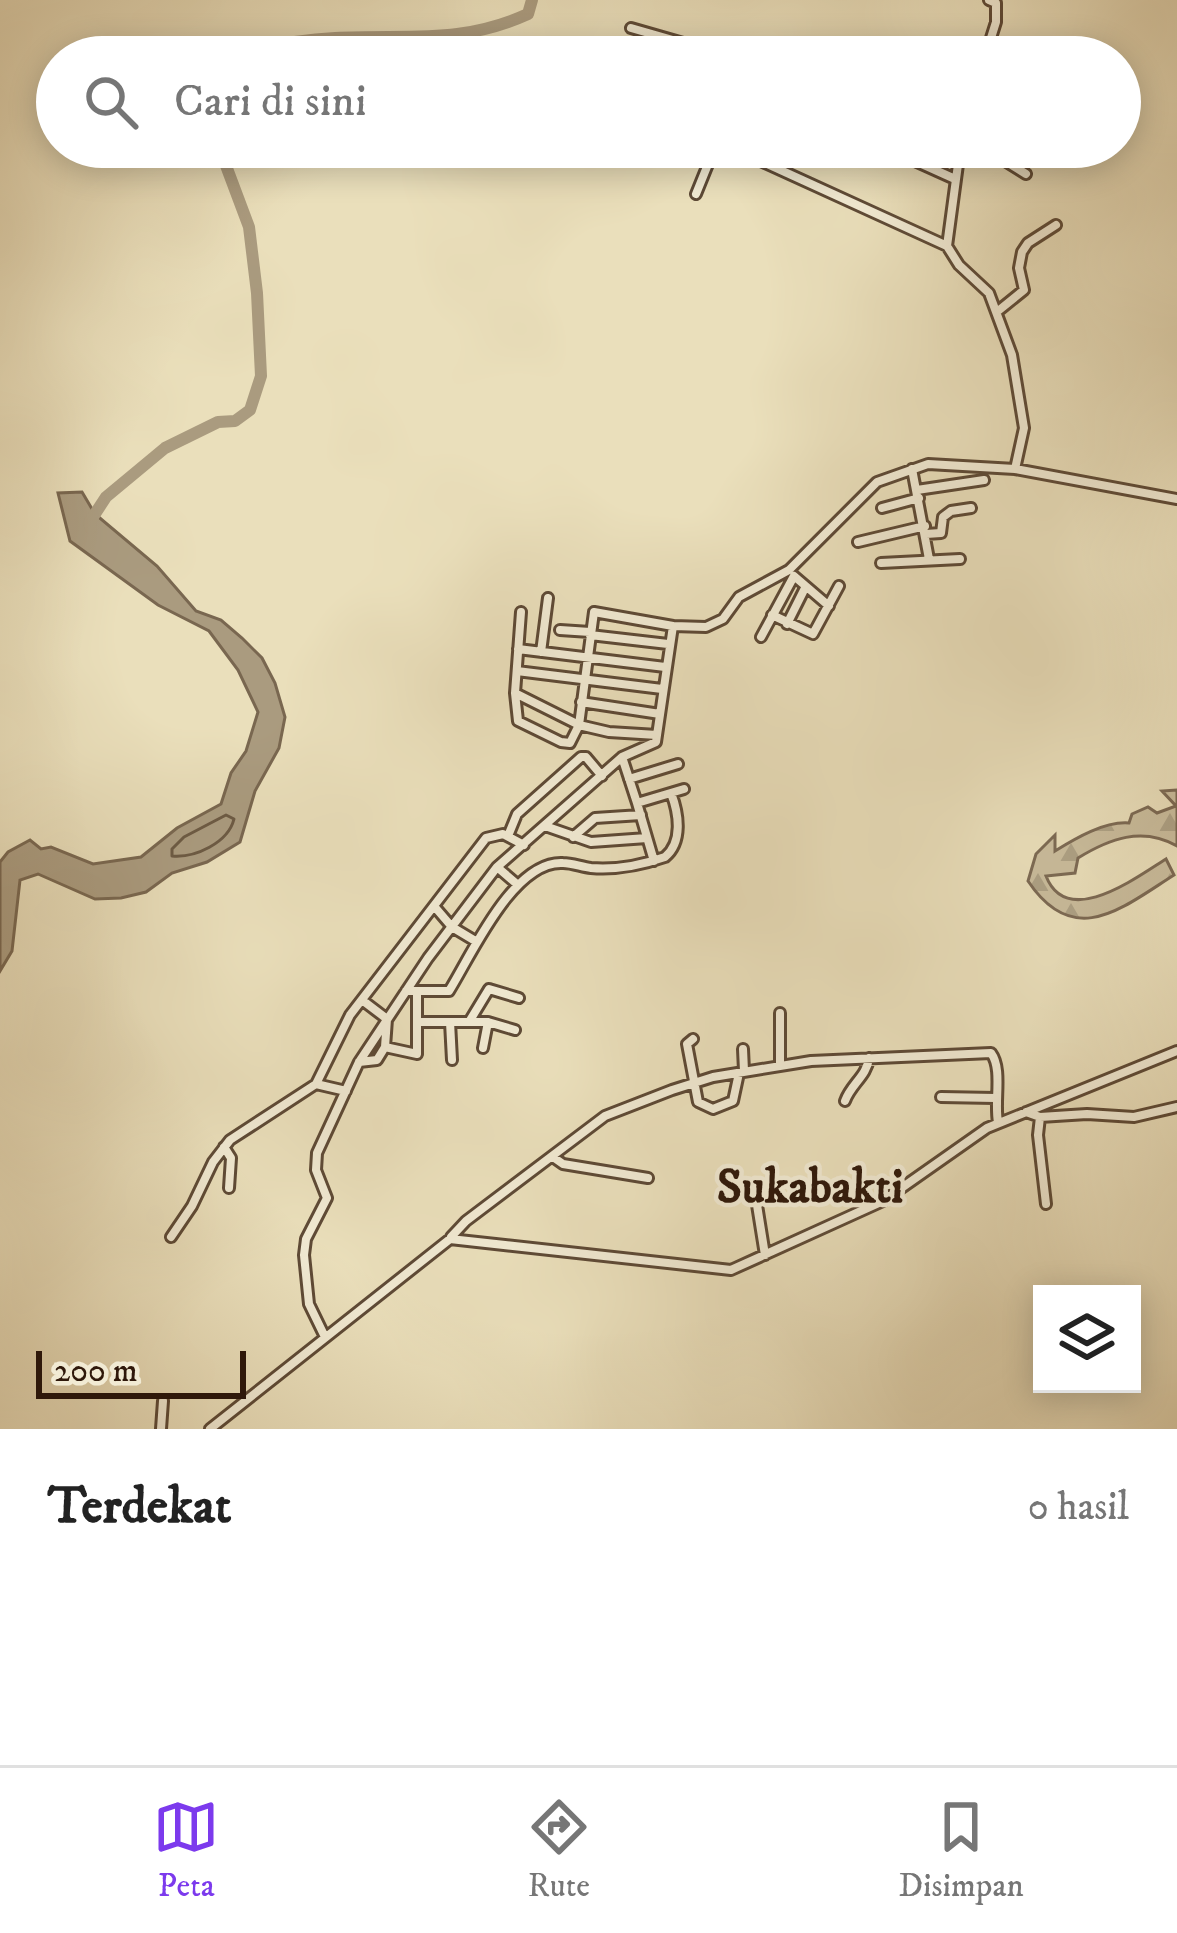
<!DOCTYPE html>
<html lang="id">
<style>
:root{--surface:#fff;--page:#f6f6f6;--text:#222;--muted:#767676;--line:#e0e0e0;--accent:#7c3aed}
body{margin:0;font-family:"IM FELL DW Pica",serif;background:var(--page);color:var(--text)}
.controls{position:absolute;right:36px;bottom:36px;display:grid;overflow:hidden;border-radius:0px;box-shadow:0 6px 30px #0003}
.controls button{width:108px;height:108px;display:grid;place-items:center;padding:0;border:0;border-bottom:3px solid var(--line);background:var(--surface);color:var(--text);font:60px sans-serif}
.scale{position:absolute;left:36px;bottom:30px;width:210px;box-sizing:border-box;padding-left:12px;border:6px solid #2f180a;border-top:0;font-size:33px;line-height:42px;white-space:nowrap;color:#2f180a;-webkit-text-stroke:9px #f1ead3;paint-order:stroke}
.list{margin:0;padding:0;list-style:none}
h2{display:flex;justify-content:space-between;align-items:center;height:156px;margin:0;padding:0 48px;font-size:51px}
h2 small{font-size:39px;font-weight:400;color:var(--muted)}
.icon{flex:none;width:66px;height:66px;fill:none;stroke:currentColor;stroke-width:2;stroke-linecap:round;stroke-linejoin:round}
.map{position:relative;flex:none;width:1177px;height:1429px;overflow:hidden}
.search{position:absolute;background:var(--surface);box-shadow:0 6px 30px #0003;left:36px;right:36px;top:36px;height:132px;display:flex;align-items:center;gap:30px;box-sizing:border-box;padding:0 42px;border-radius:66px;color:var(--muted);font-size:45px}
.sheet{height:336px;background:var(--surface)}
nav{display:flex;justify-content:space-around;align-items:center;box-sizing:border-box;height:168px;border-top:3px solid var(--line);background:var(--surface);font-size:33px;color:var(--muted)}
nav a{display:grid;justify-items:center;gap:6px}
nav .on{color:var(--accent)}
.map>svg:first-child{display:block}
.forest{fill:url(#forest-firs);stroke:#7c6a54;stroke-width:3}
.water{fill:#aa9b7f;stroke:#796750;stroke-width:3}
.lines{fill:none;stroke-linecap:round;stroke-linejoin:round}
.shore{stroke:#6c5a44;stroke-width:3}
.river{stroke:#aa9b7f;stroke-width:12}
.minor-casing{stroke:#5e4a36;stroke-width:14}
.minor{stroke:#f1ead3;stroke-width:8}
.labels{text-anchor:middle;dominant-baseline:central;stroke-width:9;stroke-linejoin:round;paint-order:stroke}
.quarter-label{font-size:48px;font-weight:bold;fill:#2f180a;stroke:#f1ead3}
</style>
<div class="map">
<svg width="1177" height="1429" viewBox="0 0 1177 1429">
<defs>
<pattern id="forest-firs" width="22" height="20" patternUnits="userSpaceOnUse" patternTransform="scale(3)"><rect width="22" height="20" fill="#cabd9d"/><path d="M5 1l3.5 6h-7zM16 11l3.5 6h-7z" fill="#aea286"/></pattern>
</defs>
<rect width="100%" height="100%" fill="#eadfbb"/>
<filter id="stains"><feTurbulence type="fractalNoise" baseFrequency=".00167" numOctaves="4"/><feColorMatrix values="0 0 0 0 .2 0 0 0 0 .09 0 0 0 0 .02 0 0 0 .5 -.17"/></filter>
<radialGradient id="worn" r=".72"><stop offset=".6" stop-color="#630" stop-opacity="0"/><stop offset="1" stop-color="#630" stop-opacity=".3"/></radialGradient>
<!-- forest -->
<path class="forest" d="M1177 790V846C1142 826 1109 839 1078 858L1075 873 1046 876C1067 930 1137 877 1166 859L1174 875C1122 908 1074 950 1028 881L1036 854 1055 835V851C1076 838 1105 821 1129 823L1132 814 1148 807 1157 813 1176 806 1162 791Z"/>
<!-- water -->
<path class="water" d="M82 492 95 514 157 566 196 611 221 620 242 638 262 658 275 683 285 717 279 748 255 791 240 842 207 862 172 873 146 892 121 898 95 899 38 874 20 880 12 951 0 971V862L8 852 30 840 41 849 51 847 93 864 141 857 177 828 221 804 231 773 246 751 258 712 238 670 209 631 158 605 70 541 58 493Z"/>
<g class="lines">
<!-- shore -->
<path class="shore" d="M226 815 234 819C228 843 195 858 172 856V849L184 837Z"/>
<!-- river -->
<path class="river" d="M224 57C260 47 298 40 335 38 407 34 460 45 528 14L532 0
M91 528 89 523 106 497 165 448 218 422 235 421 250 410 261 376 257 293 249 227 219 147"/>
<!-- minor casing -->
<g class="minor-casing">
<path id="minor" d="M631 28 732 57
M780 57 794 45H803L854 57
M985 57 996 22V3L989 0
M730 147 947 246
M884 147 955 179
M957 147 959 157 947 246 959 265 989 293 1012 355 1024 428 1015 469
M959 156 986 149 1026 174
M696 194 715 147
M998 311 1024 290 1019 268 1022 252 1028 243 1056 225
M912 469 929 559
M917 490 984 480
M882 508 919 498
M926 534 941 533 943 517 951 511 971 508
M858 542 925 526
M881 563 960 559
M794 576 829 606
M772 615 813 634 839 586
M787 624 805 588
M560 630 590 632
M590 635 668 644
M761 637 794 576
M518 649 665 667
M541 652 548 598
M517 671 662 689
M515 693 518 721 561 742 570 743 579 725 515 693 521 612
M581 702 660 714
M657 735 609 732 579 725 594 612 673 626
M622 757 637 803 684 789
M629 779 678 764
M637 803 654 861
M545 826 591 842 647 838
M508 836 517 814 581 757H586L602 776
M573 837 595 818 641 815
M497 867 518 885
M434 906 452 927 477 942
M406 991H449C471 956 513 860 563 863 572 863 582 867 591 868 615 870 642 865 665 857 683 842 679 814 671 793
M417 1022H469L489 989 519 998
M450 1022 452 1060
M470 1022H488L515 1030
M693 1039 687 1044 698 1102 713 1109 733 1101 739 1073
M385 1047 417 1054V992
M483 1048 488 1022
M743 1049 744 1071
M359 1062 377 1060 385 1047 387 1019 362 1000
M780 1065V1013
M316 1084 346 1091
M941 1097 995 1098
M845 1101C851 1084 867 1076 869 1058
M1026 1112 1040 1117 1087 1114 1134 1117 1177 1107
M1040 1117 1038 1135 1046 1204
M224 1147 231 1158 229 1188
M553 1157 563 1164 648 1178
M757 1205 765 1255
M171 1237 192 1206 213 1162 230 1140 316 1084 350 1015 486 838 503 834 524 845
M451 1237 466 1221 605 1116 672 1090 713 1077 811 1061 991 1053C1003 1069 994 1101 998 1122
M325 1337 309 1304 304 1255 306 1239 327 1198 316 1170 317 1153 359 1062 428 958 497 867 622 757 656 742 673 626 706 627 723 619 739 597 789 570 877 482 928 464 1015 469 1177 499
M161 1429 163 1401
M210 1429 450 1239 731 1270 883 1201 987 1128 1177 1051"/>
</g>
<!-- minor -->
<use href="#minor" class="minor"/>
</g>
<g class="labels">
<!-- quarter labels -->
<g class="quarter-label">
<text x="810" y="1188">Sukabakti</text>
</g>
</g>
<rect width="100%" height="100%" filter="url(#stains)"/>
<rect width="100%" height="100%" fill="url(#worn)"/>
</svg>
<div class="controls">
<button><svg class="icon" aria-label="layers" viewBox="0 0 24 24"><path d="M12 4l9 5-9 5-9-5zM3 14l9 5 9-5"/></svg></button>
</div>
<div class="scale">200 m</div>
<div class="search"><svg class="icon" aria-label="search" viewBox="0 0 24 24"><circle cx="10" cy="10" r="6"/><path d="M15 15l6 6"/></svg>Cari di sini</div>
</div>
<section class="sheet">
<h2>Terdekat<small>0 hasil</small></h2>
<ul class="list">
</ul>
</section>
<nav>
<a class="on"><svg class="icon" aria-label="map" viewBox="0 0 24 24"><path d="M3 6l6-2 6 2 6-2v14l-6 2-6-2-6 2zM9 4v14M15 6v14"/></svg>Peta</a>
<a><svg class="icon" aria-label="directions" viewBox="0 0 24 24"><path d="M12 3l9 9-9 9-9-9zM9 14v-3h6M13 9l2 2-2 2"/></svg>Rute</a>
<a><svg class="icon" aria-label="saved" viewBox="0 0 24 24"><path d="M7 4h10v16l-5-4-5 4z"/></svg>Disimpan</a>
</nav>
